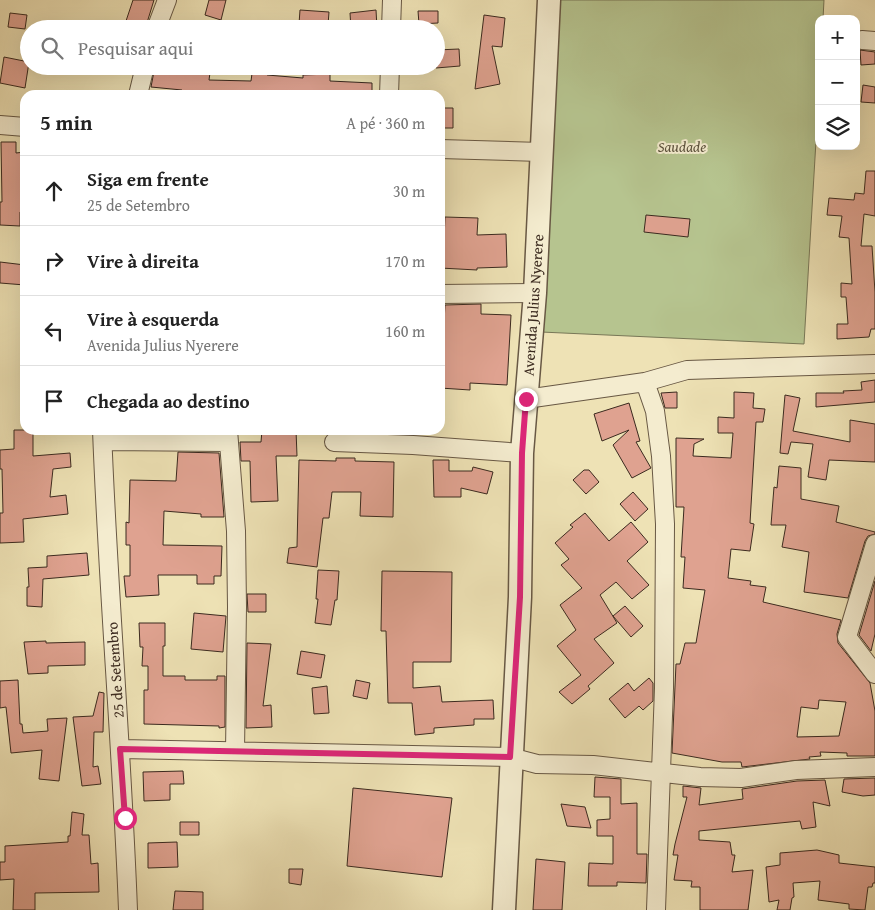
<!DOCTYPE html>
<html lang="pt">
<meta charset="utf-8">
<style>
:root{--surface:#fff;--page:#f2f2f2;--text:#222;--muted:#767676;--line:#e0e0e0}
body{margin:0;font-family:"Gentium Book Plus",serif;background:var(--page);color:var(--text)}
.controls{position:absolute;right:15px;top:15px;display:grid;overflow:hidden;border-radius:10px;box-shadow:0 5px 20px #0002}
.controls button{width:45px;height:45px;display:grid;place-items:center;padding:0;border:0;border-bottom:1px solid var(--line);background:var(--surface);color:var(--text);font:25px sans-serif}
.stop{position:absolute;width:15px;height:15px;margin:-11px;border:4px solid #db2777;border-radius:50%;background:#fff}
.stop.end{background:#db2777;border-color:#fff;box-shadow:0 1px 5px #0008}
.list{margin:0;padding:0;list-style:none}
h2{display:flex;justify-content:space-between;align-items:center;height:65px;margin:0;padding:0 20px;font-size:21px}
h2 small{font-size:16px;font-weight:400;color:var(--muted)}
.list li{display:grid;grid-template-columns:32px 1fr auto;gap:15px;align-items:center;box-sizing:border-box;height:70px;padding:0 20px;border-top:1px solid var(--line)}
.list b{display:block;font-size:19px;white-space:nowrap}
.list p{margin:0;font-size:16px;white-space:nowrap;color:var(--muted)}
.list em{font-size:16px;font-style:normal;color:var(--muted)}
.icon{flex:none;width:28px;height:28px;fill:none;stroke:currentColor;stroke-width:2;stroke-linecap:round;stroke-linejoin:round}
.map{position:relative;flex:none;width:875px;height:910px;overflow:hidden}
.search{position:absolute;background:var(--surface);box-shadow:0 5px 20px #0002;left:20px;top:20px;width:425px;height:55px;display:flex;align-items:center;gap:12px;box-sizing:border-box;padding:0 18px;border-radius:28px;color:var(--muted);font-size:19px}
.panel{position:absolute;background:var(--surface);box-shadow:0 5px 20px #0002;left:20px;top:90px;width:425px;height:345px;border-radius:15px}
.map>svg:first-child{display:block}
.green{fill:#b6c48f;stroke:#787757}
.building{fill:#dfa290;stroke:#3b2a1f;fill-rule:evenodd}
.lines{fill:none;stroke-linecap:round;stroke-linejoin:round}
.minor-casing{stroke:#685844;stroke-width:20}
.tertiary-casing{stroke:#685844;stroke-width:25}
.minor{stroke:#f4eccf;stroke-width:18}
.tertiary{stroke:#f4eccf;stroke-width:22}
.route{stroke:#db2777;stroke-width:6}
.labels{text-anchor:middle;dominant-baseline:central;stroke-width:4;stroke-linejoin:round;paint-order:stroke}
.park-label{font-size:15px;font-style:italic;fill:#5a503b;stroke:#f4eccf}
.street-label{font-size:15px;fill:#3b2a1f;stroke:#f4eccf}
</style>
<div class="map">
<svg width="875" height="910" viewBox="0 0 875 910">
<rect width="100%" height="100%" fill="#eee2b5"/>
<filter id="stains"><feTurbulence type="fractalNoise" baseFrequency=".004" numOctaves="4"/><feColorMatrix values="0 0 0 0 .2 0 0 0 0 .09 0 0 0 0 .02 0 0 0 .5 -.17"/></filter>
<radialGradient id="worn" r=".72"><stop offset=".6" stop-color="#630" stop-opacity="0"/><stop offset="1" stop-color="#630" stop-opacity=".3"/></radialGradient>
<!-- green -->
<path class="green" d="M554 0H824L823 19H819V90L804 344 541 332Z"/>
<!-- building -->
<path class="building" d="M133 0H154L146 26 126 21Z
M209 0H226L221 20 205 15Z
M300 10 329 12 328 25 299 24Z
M376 10 377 28 351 29 350 13Z
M418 11H438V23L419 24Z
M10 13 27 15 25 29 8 27Z
M484 15 505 18 502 47 492 46 500 84 475 89Z
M459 49 460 66 436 68V50Z
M860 50 875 52V64L861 65Z
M4 57 29 62 25 88 0 83Z
M155 66H211L209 80 251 81 253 66 268 67 267 75 303 78V75L330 74V81L372 83V95H283L265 93V95L233 92V95H181L182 90 151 87Z
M863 85 875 87V103L861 102Z
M440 108H453V128H440Z
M1 142H16V153L25 152V212H20V226L0 225V202H2Z
M866 171H875V216L864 214 861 246H872L875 292V329H871L869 337 837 339V324H848L846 297H841V283L852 284 849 238 839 237 842 216 827 215 829 198 854 200 855 193 864 194Z
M646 215 690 219 688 237 644 232Z
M445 217 478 218 477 235 506 234 507 267 477 268V270L440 268V239H444Z
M0 262 25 265V285L0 283Z
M481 304V314L511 315 507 385 470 383V390L440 388 445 305Z
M875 380V402L816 407V393H844L843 391 862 390 861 382Z
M677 392V408H665L661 393Z
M734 392 754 393 753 408 765 409 763 422H756L750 523 754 524 750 551 731 549 728 578 751 581 750 585 766 587 763 602 841 620 837 634 838 643 870 683 875 711V756H847V753L820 752 821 756 809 757 810 759 742 767 741 762H722L672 753 676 664H680L685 643H696L705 590 683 588 685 557H681L684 507H676V438L704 439 694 444 693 456 731 458 733 433H718V417L734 418ZM819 700 846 702 839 736 797 737 801 707 818 709Z
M785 395 800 398 793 431 850 442V420L875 424V462L829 460 826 480 808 477 813 444 791 442 788 454 780 453Z
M629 403 640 441 636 442 651 468 632 478 613 445 629 430 602 441 594 414Z
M14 430H33V456L70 453 71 467 53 469 50 497 66 495 68 514 23 519 24 542 0 543V513H3L2 469H0V450L14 449Z
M262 430H296L297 456H276L278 501 251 502 250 461H241L240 442H261Z
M178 452 219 453 224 517H201V514L164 511 163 545 222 546 221 576H214V584H197V575H158L159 595 126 597 124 576H130V545H126V522L129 523 130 480 176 481Z
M336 458H355V461L394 462 393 517 360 516 361 492H332L329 518H323L317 567 287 563 289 548 297 547 299 460 336 461Z
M433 460H449V471H472L473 467 493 472 487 494 461 488V497H434Z
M779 466 801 468V499L839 506 836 522 875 532V534L868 536 865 541 848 598 804 592 809 552 782 547 786 525H771L774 487 777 488Z
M584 470H589L599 482 586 494 573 480Z
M633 492 648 509 635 521 620 504Z
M585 513 609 541 631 522 648 542 627 561 649 585 632 599 616 582 600 595 617 623 594 639 614 663 588 686 590 689 572 704 559 692 581 675 557 646 576 630 560 605 582 588 561 565 569 559 555 543 573 527 570 525Z
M87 553 89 575 43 579 42 607 27 606V587H29L28 568 47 567V556Z
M318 570 339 571 337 600H335L331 625 315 623 318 599H316Z
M382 571 452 572 451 662H413V688L440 686 442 702 493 700 494 719H474V725L434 728V733L415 735 412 703H388L386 631H381Z
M875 581V634L871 651 859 635Z
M247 594H266V612H248Z
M625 606 643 626 631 637 613 616Z
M194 613 226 616 223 652 191 649Z
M139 623H165V646H163V676H185V680H217V676H225V727L219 728V726L144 724V690H148V666H142L143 647H140Z
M46 641V643L85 642V665L48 666V673L28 674 24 642Z
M247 643 271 644 263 706 271 705 272 727 246 728Z
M301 651 325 655 321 678 297 674Z
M649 678 653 683V701L643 710 639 706 625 718 609 699 628 683 634 691Z
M18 680 20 724H22L23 733 48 731 47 719 67 718 59 781 39 779 42 750 11 753 6 707 0 708V681Z
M356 680 370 683 367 699 353 696Z
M327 686 329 713 314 714 312 688Z
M99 692 104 693 103 732H94L93 767 98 766 101 784 82 786 73 717 93 716Z
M183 771 184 784H170V800L144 801 143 772Z
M595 777 621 779V804L637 803V854H647L646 883 617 882V886H588L589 863 613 864V836H597V820L610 819V797H594Z
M875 778V795L863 796 842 792 844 779Z
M825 780 830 806 813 802 816 827 802 829 800 821 699 831V840L730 842 732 855H735L732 872 753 870 748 910H700V887H691L692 881 674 880 678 855H673L675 844 687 797H683V786L701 788 699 805 743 799 742 789 797 781Z
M353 788 452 798 442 877 347 866Z
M561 804 585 807 591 828 567 826Z
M72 812 84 814 82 835H89L91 864 98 863 99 892 35 893V910H13L14 879 0 880V862H5V846L68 842V836H70Z
M180 822H199V835H180Z
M177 842 178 867 148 868V843Z
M817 850 839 855V863L875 867V883H873L872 887H868L865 910 849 909V904L818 900 820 881 793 883 794 897 792 898 790 910H777L779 900 769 902 766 867 780 865V853Z
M536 859 565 862 562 910H533Z
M289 869H303L301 885 289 883Z
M175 891 203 892V910H173Z"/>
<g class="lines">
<!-- minor casing -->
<g class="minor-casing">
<path id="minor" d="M156 29 167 0
M391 29 392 0
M862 40 875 41
M138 95 145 66
M389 95 390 66
M0 125 25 127
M440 149 541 152
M440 294 535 293
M645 382 655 411 661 456 665 524 664 688 656 910
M526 399 645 382 687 370 875 364
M102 430C108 590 122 750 128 910
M228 430 236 531 237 607 235 751
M103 441 229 442
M334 442 413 445 522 453
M875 544 847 637 875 674
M121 749 510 757 537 764 593 765 700 777 741 778 796 770 875 767"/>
</g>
<!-- tertiary casing -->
<g class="tertiary-casing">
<path id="tertiary" d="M504 910 520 597 522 453 535 293 549 0"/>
</g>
<!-- minor -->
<use href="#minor" class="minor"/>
<!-- tertiary -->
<use href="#tertiary" class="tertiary"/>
</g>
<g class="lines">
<!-- route -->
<path class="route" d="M125 818 120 749 510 757 520 597 522 453 526 399"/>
</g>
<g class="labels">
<!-- park labels -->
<g class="park-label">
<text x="682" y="146">Saudade</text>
</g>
<!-- street labels -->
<g class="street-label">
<text transform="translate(533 305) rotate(-86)">Avenida Julius Nyerere</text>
<text transform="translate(115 670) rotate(-94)">25 de Setembro</text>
</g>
</g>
<rect width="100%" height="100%" filter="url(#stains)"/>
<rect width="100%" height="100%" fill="url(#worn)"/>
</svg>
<div class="controls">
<button>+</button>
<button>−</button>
<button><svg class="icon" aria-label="layers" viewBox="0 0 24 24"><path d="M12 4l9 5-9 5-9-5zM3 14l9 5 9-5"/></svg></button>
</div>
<div class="stop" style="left:125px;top:818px"></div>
<div class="stop end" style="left:526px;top:399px"></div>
<div class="search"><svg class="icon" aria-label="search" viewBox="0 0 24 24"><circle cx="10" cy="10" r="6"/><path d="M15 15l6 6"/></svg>Pesquisar aqui</div>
<section class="panel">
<h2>5 min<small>A pé · 360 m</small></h2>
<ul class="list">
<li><svg class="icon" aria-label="ahead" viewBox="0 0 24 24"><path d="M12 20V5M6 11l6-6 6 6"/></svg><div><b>Siga em frente</b><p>25 de Setembro</p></div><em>30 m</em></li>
<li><svg class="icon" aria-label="right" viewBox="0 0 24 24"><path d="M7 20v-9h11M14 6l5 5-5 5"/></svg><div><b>Vire à direita</b></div><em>170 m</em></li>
<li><svg class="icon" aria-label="left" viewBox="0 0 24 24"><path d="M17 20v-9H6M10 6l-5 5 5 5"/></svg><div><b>Vire à esquerda</b><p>Avenida Julius Nyerere</p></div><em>160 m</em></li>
<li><svg class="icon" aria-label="arrive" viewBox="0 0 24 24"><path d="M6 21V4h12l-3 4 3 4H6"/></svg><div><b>Chegada ao destino</b></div></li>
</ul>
</section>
</div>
